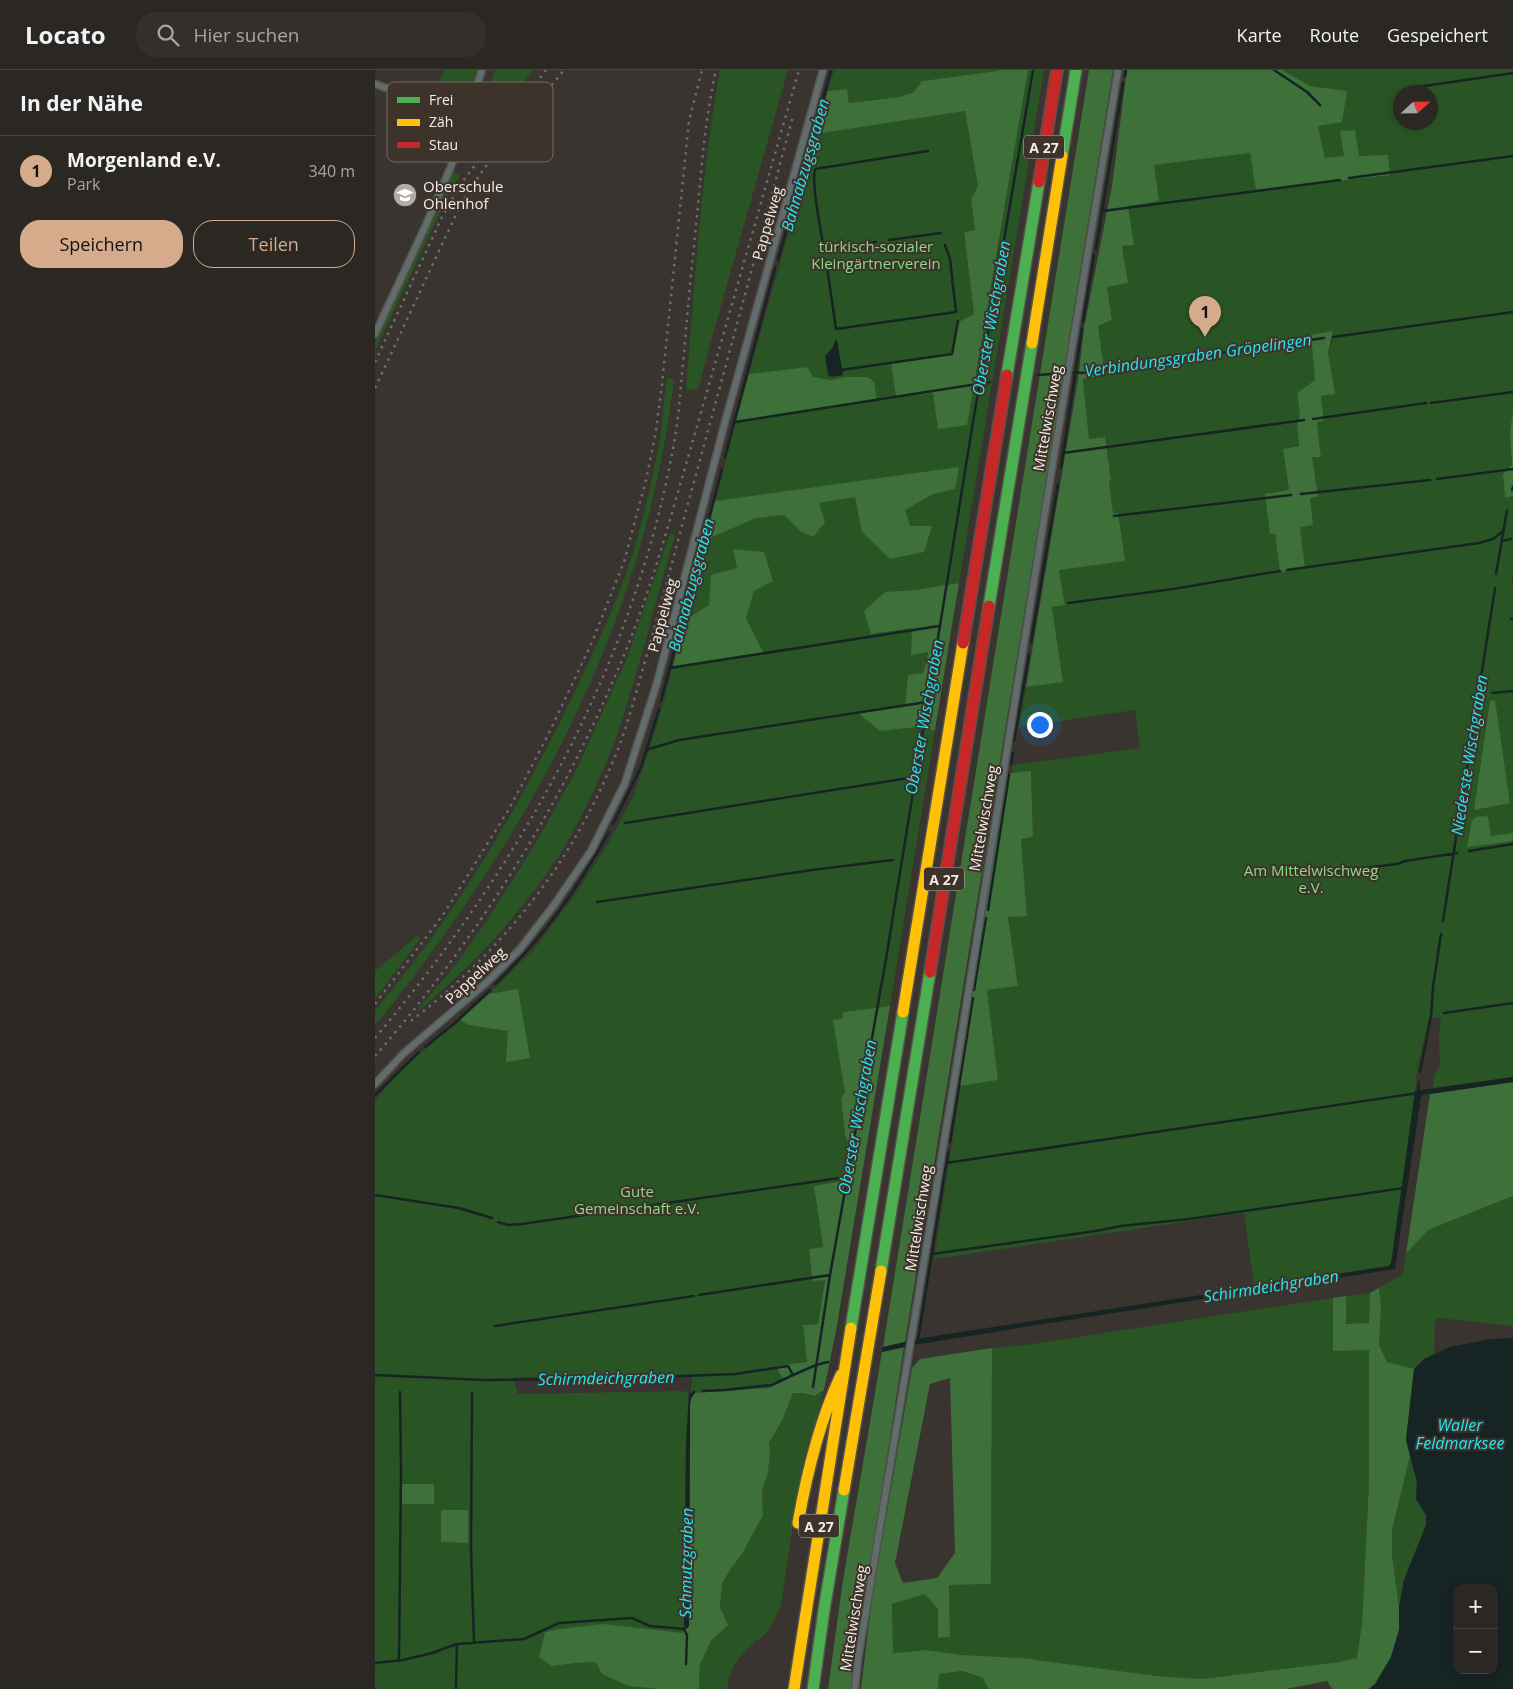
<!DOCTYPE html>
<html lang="de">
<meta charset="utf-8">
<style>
:root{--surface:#2b2723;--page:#332f2b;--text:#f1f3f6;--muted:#a6a5a6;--line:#474441;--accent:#d6ab8b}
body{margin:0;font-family:"Open Sans",sans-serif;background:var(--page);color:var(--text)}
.controls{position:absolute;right:15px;bottom:15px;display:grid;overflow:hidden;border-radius:10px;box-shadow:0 2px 8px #0003}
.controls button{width:45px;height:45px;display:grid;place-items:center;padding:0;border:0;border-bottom:1px solid var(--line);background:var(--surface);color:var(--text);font:25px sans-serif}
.compass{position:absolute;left:1018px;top:15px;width:45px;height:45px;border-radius:50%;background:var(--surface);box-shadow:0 2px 8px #0003;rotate:68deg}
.you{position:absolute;left:664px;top:654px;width:18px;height:18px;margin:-12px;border:4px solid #fff;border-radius:50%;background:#1a73e8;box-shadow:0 0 0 8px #1a73e833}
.badge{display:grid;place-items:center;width:32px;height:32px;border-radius:50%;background:var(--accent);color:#111;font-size:16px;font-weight:700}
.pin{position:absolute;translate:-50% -41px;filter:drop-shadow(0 1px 2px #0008)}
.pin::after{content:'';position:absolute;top:26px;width:18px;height:15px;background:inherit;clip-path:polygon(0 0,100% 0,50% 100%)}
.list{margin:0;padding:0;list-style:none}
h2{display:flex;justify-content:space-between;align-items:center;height:65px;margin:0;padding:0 20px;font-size:21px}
h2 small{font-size:16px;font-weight:400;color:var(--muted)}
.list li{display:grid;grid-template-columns:32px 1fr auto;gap:15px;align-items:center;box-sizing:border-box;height:70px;padding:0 20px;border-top:1px solid var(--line)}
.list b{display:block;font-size:19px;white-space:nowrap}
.list p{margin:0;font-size:16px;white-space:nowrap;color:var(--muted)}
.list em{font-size:16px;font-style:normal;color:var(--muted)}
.actions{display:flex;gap:10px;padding:15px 20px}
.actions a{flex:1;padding:11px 0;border:1px solid var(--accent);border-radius:20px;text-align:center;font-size:18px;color:var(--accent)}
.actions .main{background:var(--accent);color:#111}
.icon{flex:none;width:28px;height:28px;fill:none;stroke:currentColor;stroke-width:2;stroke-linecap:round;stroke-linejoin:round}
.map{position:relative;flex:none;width:1138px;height:1619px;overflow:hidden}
header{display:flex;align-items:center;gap:30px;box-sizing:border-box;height:70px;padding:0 25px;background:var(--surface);border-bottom:1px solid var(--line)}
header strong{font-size:24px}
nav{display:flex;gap:28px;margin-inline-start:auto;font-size:18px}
.search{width:350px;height:45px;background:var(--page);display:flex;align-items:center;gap:12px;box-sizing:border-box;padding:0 18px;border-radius:20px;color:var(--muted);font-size:19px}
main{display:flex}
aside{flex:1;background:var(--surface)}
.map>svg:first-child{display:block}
.green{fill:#295525;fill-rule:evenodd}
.forest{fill:#3e703a;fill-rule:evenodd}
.water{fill:#162424;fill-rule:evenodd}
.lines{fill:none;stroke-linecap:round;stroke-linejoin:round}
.stream{stroke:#162424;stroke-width:2.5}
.street-casing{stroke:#56514d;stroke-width:9}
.fast-casing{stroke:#56514d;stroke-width:14}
.slow-casing{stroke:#56514d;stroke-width:14}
.jam-casing{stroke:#56514d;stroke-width:14}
.street{stroke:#616d6c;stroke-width:6}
.fast{stroke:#4caf50;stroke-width:11}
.slow{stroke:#ffc107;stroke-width:11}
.jam{stroke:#c62828;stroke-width:11}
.rail{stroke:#6b6e6b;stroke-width:2.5;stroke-dasharray:2.5 5;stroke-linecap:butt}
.labels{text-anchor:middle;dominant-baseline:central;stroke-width:4;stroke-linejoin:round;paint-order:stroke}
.shield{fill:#3d332b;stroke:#bcb4af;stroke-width:1}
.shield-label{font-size:14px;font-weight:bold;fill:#f3ece7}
.poi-label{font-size:15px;fill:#f3ece7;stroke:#3d332b;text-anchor:start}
.street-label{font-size:15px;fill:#f3ece7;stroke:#3d332b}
.park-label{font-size:15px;fill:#8bdb85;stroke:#3d332b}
.water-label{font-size:16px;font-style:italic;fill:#23e8f2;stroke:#3d332b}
.key{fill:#3d332b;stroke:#746a63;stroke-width:1}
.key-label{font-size:14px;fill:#f3ece7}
</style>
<header>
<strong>Locato</strong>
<div class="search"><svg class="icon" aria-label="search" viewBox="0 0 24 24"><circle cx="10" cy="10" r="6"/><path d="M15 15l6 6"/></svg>Hier suchen</div>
<nav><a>Karte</a><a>Route</a><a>Gespeichert</a></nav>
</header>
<main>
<aside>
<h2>In der Nähe<small></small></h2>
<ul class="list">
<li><span class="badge">1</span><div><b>Morgenland e.V.</b><p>Park</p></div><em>340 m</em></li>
</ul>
<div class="actions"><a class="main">Speichern</a><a>Teilen</a></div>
</aside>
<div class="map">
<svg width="1138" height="1619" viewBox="0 0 1138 1619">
<rect width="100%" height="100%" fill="#39342f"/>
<!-- green -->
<path class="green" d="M69 0H103L88 39 56 29Z
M120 0H158L119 50 105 47Z
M345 0H413L337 267 323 320 311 319C320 212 326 105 345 0Z
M459 0H629L547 11 539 22 525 27 474 33 472 19 453 21Z
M653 0H669L584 513 565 517 548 603 533 605 530 636 483 643 505 661 542 657 551 660H560L515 936 468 942 470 1022 466 1029 470 1065 473 1072 467 1111 439 1116 448 1178 434 1180 436 1211 450 1209 443 1254 428 1255 432 1292 401 1297 409 1309 394 1318 316 1323 317 1305 248 1307 224 1306 138 1307 143 1324 307 1321 314 1323 311 1374 309 1555 312 1559V1619H0V1031L22 1005 43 985 85 950 93 955 134 961 155 988 129 923 114 924 160 878 204 819 234 772 258 727 276 675 289 631 361 351 502 330 470 307 456 310 438 307 432 297 374 304 441 64 590 41 603 116 596 129 600 161 589 162 599 244 582 253 576 283 516 292 558 323 591 355Z
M909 0H1138V340L1135 362 1137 395 1130 427 1138 426V504L1136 511H1138V1007L1058 1018 1059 1006 1065 994 1064 966 1066 947 1054 948 1042 1000 1040 1026 1016 1194 1014 1196 879 1215 869 1143 559 1189 586 1016 623 1010 612 920 643 916 633 847 652 845 646 769 658 767 656 702 637 703 638 695 765 678 760 640 644 657 651 617 688 611 677 537 690 535 684 500 742 443H738L734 410 736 409 730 367 714 369 708 308 730 304 723 256 737 250 731 217 753 213 747 176 759 175 753 136 779 95 875 83 882 120 984 87 950 88 943 56 972 21 935 16 908 1ZM1026 22H1056V52H1026ZM936 265 958 269 953 282 959 323 946 326 949 351 942 352 946 386 937 387 943 427 935 428 925 457 905 502 900 464 914 421 908 379 924 376 922 355 925 345 922 323 940 310Z
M77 100 85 106 77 117 0 281V272L45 177Z
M292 308 299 309C276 507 197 681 84 844 57 882 30 920 0 955V940C84 842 150 727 205 611 223 571 243 530 256 489 268 450 278 408 285 368 288 348 289 327 292 308Z
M295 463 300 465C285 515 273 565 258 614 251 636 245 658 237 679 222 715 205 751 185 784 145 845 95 899 38 945L78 898 111 852 159 776 200 703 252 588Z
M42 866 45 869 0 929V901Z
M1138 1126V1256L1063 1248 1060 1251 1059 1285 1049 1289 1039 1299 1012 1292 1004 1275 1006 1236 1004 1218 1028 1204 1031 1184 1053 1160Z
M995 1223 994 1253 970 1254 971 1226Z
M958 1228V1280H994V1411L987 1553 982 1588 964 1592 827 1609 782 1606 647 1588 587 1585 551 1580 518 1583 517 1534 550 1523 563 1539V1568L575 1567 574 1515 616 1514 617 1278 651 1275Z
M449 1320 443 1346 432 1378 425 1410 406 1534C402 1547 394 1566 380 1571 363 1590 356 1593 352 1619H324L325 1595 336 1571 353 1555 345 1537 347 1514 355 1500 367 1484 388 1445 387 1421 393 1401 395 1382 394 1373 408 1349 418 1323H429L439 1326Z
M1035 1386 1042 1412 1041 1429 1051 1445V1455L1029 1510 1024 1537 1017 1485V1460Z
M587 1601 608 1608 613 1619H563L564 1604Z"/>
<!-- forest -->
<path class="forest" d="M629 0H653L592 355 563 359 558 323 521 327 516 292 576 283 582 253 599 244 589 162 600 160 596 129 603 116 590 41 441 64 453 21 472 19 474 33 525 27 539 22 547 11Z
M714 0H738L530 1272 508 1277Z
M752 0H909V1L935 16 972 21 967 52 943 56 950 88 969 86 965 61 980 60 984 86 1013 85 1015 105 881 120 875 83 779 95 784 131 753 136 759 175 747 176 753 213 732 217 737 250 723 256 730 305 708 309 714 369 730 367 736 410H734L738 443H743L750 491 684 500 690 535 677 537 688 612 651 617 703 309 709 258 737 116Z
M958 261 953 282 960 324 946 326 949 351 942 352 946 387H937L943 427 935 428 938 455 925 457 930 499 905 502 900 464H895L890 424 914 420 908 379 924 376 922 355 925 345 922 323 940 310 936 265Z
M432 297 438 307 456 310 470 307H493L499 312 502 330 361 351 374 304Z
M1138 340V426L1130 428 1128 404 1137 395 1135 362Z
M584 397 580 419 558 424 530 440 535 456H557L549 482 515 489 487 462 480 427 444 433 450 452 438 467 425 461 409 445 381 448 330 470 340 431Z
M358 479 389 482 398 511 379 521 371 548 388 582 298 596 309 551 334 535 336 505 362 498Z
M584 513 560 660H551L542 657 505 661 483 643 530 636 533 605 548 603 553 582 536 585 537 558 496 564 489 541 510 522 541 520Z
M1120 630 1135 733 1099 740 1115 631Z
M656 701 658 767 646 769 652 846 633 847 643 916 612 920 623 1010 586 1016 580 1014 632 705 637 703Z
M1113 746 1116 766 1138 763V771L1092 777 1097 751 1101 747Z
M143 919 155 988 131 992 133 961 93 955 85 950 114 924Z
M515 936 461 1261 449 1320 439 1326 429 1323H418L408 1349 394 1373 395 1382 393 1402 387 1421 388 1445 367 1484 355 1500 347 1514 345 1537 353 1555 336 1571 325 1595 324 1619H283L254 1616 227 1604 221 1592 200 1593 177 1596 164 1587 170 1562 185 1559 228 1554 307 1563 314 1556 315 1336 316 1323 394 1318 408 1309 401 1296 432 1292 428 1255 443 1254 450 1210 437 1211 434 1179 448 1177 439 1116 467 1111 473 1072 470 1065 466 1029 470 1022 458 950 468 949V942Z
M1138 1012V1126L1053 1160 1031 1184 1055 1024Z
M1004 1218 1006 1236 1004 1275 1012 1292 1039 1299 1031 1370 1035 1386 1017 1460V1485L1024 1537V1560L1016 1587 1000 1614 994 1619H957L952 1611 911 1619H613L608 1608 587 1601 564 1604 563 1619H486L497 1528 537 1298 545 1289 617 1278 616 1514 574 1515 575 1567 563 1568V1539L550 1524 517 1534 518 1583 551 1580 587 1585 647 1588 782 1606 827 1609 964 1592 982 1588 987 1553 994 1411V1280L958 1281V1228L971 1226V1254L994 1253 995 1223ZM575 1308 580 1483 562 1508 528 1513 520 1493 555 1314Z
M529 1277 476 1619H453L468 1510 507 1282Z
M27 1414H59V1434H27Z
M66 1440H93V1473L66 1472Z"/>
<!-- water -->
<path class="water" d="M460 270H462L468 305 457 307 453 305 450 286 458 277Z
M1138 1007V1012L1048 1025 1046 1027 1020 1199 675 1253 539 1275 507 1282 508 1277 547 1268 1014 1196 1016 1194 1040 1021Z
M1138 1268V1619H994L1000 1614 1016 1587 1024 1560V1537L1029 1510 1051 1455V1445L1041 1429 1042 1412 1031 1370 1039 1299 1049 1289 1075 1277 1116 1269ZM1082 1518H1119V1600H1082Z
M314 1323H316L315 1336 314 1556 312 1559 309 1555 311 1374Z"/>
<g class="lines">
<!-- stream -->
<path class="stream" d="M899 0 932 22 945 35
M750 6 751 0
M1036 18 1138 3
M974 108 1138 86
M728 141 965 110
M514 170 566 163
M501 172 449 179C446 162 436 113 440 99L553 81
M721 179 748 13
M403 190 456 0
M451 190 461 259 581 242 575 189 570 175
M708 252 719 185
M0 254 5 245
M958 267 1138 242
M466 300 577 284 583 251
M697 302 707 303 949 268
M663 305 689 303
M1056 333 1138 322
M938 349 1051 333
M360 352 615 312
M688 383 929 350
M350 387 400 198
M686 398 707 259
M1062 409 1138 399
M1137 420 1138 417
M926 424 1055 410
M739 446 916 425
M1127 471 1136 469
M912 500 1104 473 1118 469 1128 461
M1121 504 1132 440
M693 533 798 519 905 501
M1136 549H1138
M656 572 683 414
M295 598 564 556
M1117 623 1138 621
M286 631 347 399
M639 671 654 585
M271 680 304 670 552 632
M636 694 638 683
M250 753 540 707
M238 754 266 697 284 639
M1094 781 1138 774
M954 802 1022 794 1030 791 1082 783
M222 832 437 800 518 790
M613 840 634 705
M1068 851 1120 518
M120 914C170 866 201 821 234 762
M599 920 611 848
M1069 943 1138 933
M50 977 80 953 115 920
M1045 1002 1056 946 1058 917 1066 864
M0 1025 44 982
M575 1072 598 928
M571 1093 1043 1023 1044 1012
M0 1125 84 1138 117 1148
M123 1152 133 1155 147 1154 472 1107
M557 1184 721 1161 746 1156 814 1149 1029 1118
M324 1225 455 1205
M120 1256 319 1226
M543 1270 573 1082
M0 1305 110 1310 257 1308 360 1304 413 1296 418 1305 441 1295 453 1292
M438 1317 455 1205 511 889 598 352 658 0
M328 1321 350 1320 397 1315 418 1305
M97 1323 96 1480 99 1572
M315 1328 319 1322
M309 1559 312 1565 311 1594
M24 1590 26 1400 25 1322
M0 1593 28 1590 57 1583 82 1574 149 1569 184 1553 257 1548 275 1556 309 1559 311 1556
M81 1619 82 1574"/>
<!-- street casing -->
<g class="street-casing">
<path id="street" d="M0 14 91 46
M0 264 50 157 77 94 107 0
M0 1014 29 983 111 913 145 879 179 835 216 781 250 713 282 613 350 352 448 0
M480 1619 483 1589 584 981 676 404 743 0"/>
</g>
<!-- fast casing -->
<g class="fast-casing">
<path id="fast" d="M687 86 701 0
M632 305 664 112
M614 536 657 273
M506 1201 555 902
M476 1258 528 942
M438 1619 449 1540 469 1420"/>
</g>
<!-- slow casing -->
<g class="slow-casing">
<path id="slow" d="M657 273 687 86
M528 942 588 573
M469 1420 506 1201
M423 1453C432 1402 444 1352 466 1305
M419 1619 476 1258"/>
</g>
<!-- jam casing -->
<g class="jam-casing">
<path id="jam" d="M664 112 682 0
M588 573 632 305
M555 902 614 536"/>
</g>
<!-- street -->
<use href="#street" class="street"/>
<!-- fast -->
<use href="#fast" class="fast"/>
<!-- slow -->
<use href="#slow" class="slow"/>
<!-- jam -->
<use href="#jam" class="jam"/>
<!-- rail -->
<path class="rail" d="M0 292 67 147 85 115 171 0
M0 318 86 134 108 100 125 78 189 0
M0 934 68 845 134 739 173 665 217 572 249 492 271 410 281 361 287 314 314 51 327 0
M36 951C125 882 192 800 236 696 251 663 260 626 270 591 286 536 300 481 315 426 350 299 384 173 418 46
M0 968C146 795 264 587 301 361 305 335 306 309 309 283 313 234 318 185 323 136 327 90 331 45 341 0
M0 986C103 868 187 734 247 590 280 511 301 427 325 346 358 231 391 115 424 0"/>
</g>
<!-- icons -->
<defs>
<g id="school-disc" transform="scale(1.25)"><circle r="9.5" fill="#b2aca7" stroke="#3d332b"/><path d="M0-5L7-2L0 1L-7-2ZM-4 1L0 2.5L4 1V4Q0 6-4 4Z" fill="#fff"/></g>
</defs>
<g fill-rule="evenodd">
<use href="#school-disc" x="30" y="125"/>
</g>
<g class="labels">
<!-- shield labels -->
<g class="shield">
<rect x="649" y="65.5" width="40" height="23" rx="4"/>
<rect x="549" y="797.5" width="40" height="23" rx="4"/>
<rect x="424" y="1444.5" width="40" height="23" rx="4"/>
</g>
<g class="shield-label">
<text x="669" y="77">A 27</text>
<text x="569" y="809">A 27</text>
<text x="444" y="1456">A 27</text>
</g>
<!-- poi labels -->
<g class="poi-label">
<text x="48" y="116">Oberschule<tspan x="48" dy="17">Ohlenhof</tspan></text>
</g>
<!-- street labels -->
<g class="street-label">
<text transform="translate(392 153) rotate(-74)">Pappelweg</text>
<text transform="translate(672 348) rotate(-80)">Mittelwischweg</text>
<text transform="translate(287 545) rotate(-75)">Pappelweg</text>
<text transform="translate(608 748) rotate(-80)">Mittelwischweg</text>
<text transform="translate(100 905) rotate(-43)">Pappelweg</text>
<text transform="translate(543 1148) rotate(-81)">Mittelwischweg</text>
<text transform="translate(478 1548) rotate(-81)">Mittelwischweg</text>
</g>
<!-- park labels -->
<g class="park-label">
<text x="501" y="176">türkisch-sozialer<tspan x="501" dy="17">Kleingärtnerverein</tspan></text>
<text x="936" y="800">Am Mittelwischweg<tspan x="936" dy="17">e.V.</tspan></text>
<text x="262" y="1121">Gute<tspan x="262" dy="17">Gemeinschaft e.V.</tspan></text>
</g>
<!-- water labels -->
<g class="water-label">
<text transform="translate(430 95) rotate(-74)">Bahnabzugsgraben</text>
<text transform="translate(616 248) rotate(-80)">Oberster Wischgraben</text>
<text transform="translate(823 285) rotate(-8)">Verbindungsgraben Gröpelingen</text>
<text transform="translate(316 515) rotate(-75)">Bahnabzugsgraben</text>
<text transform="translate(549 647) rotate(-80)">Oberster Wischgraben</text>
<text transform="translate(1094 685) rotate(-81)">Niederste Wischgraben</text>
<text transform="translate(482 1047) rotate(-80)">Oberster Wischgraben</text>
<text transform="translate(896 1216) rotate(-9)">Schirmdeichgraben</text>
<text transform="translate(231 1308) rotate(-1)">Schirmdeichgraben</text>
<text x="1085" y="1355">Waller<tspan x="1085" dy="18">Feldmarksee</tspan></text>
<text transform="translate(311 1493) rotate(-89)">Schmutzgraben</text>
</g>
</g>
<!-- legend -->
<rect x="12" y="12" width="166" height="80" rx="8" class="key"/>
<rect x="22" y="27" width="23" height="6" fill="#4caf50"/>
<rect x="22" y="49" width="23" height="7" fill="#ffc107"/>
<rect x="22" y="72" width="23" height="6" fill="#c62828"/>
<g class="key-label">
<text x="54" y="35">Frei</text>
<text x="54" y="57">Zäh</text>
<text x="54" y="80">Stau</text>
</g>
</svg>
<div class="controls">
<button>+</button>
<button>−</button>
</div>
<svg class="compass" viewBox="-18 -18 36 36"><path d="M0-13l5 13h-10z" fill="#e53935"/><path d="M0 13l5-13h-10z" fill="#a6a5a6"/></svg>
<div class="you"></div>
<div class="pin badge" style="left:830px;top:267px">1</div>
</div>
</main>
